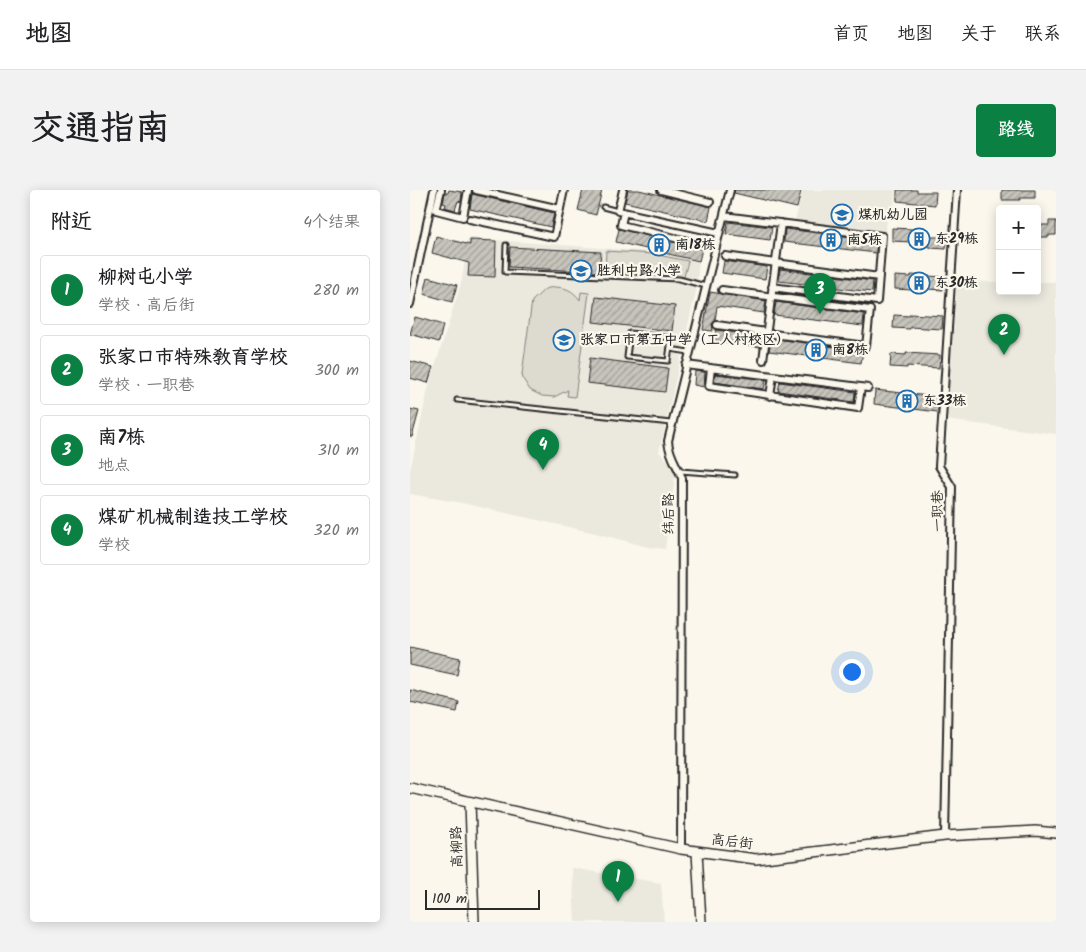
<!DOCTYPE html>
<html lang="zh">
<meta charset="utf-8">
<style>
:root{--surface:#fff;--page:#f2f2f2;--text:#202124;--muted:#757577;--line:#e0e0e0;--accent:#0b8043}
body{margin:0;font-family:Kalam,"LXGW WenKai TC",sans-serif;background:var(--page);color:var(--text)}
.controls{position:absolute;right:15px;top:15px;display:grid;overflow:hidden;border-radius:5px;box-shadow:0 2px 12px #0003}
.controls button{width:45px;height:45px;display:grid;place-items:center;padding:0;border:0;border-bottom:1px solid var(--line);background:var(--surface);color:var(--text);font:25px sans-serif}
.scale{position:absolute;left:15px;bottom:12px;width:115px;box-sizing:border-box;padding-left:5px;border:2px solid #2b2b2b;border-top:0;font-size:14px;line-height:18px;white-space:nowrap;color:#2b2b2b;-webkit-text-stroke:4px #fbf7ec;paint-order:stroke}
.you{position:absolute;left:441px;top:481px;width:18px;height:18px;margin:-12px;border:4px solid #fff;border-radius:50%;background:#1a73e8;box-shadow:0 0 0 8px #1a73e833}
.badge{display:grid;place-items:center;width:32px;height:32px;border-radius:50%;background:var(--accent);color:#fff;font-size:16px;font-weight:700}
.pin{position:absolute;translate:-50% -41px;filter:drop-shadow(0 1px 2px #0008)}
.pin::after{content:'';position:absolute;top:26px;width:18px;height:15px;background:inherit;clip-path:polygon(0 0,100% 0,50% 100%)}
.list{margin:0;padding:0;list-style:none}
h2{display:flex;justify-content:space-between;align-items:center;height:65px;margin:0;padding:0 20px;font-size:21px}
h2 small{font-size:16px;font-weight:400;color:var(--muted)}
.list li{display:grid;grid-template-columns:32px 1fr auto;gap:15px;align-items:center;box-sizing:border-box;height:70px;margin:0 10px 10px;padding:0 10px;border:1px solid var(--line);border-radius:5px}
.list b{display:block;font-size:19px;white-space:nowrap}
.list p{margin:0;font-size:16px;white-space:nowrap;color:var(--muted)}
.list em{font-size:16px;font-style:normal;color:var(--muted)}
.map{position:relative;flex:none;width:646px;height:732px;overflow:hidden;border-radius:5px}
header{display:flex;align-items:center;gap:30px;box-sizing:border-box;height:70px;padding:0 25px;background:var(--surface);border-bottom:1px solid var(--line)}
header strong{font-size:24px}
nav{display:flex;gap:28px;margin-inline-start:auto;font-size:18px}
.intro{display:flex;align-items:center;justify-content:space-between;box-sizing:border-box;height:120px;padding:0 30px}
h1{margin:0;font-size:35px}
.button{padding:12px 22px;border-radius:5px;background:var(--accent);color:#fff;font-size:18px;font-weight:700}
main{display:flex;gap:30px;padding:0 30px}
aside{flex:1;background:var(--surface);border-radius:5px;box-shadow:0 2px 12px #0003}
.map>svg:first-child{display:block}
.built{fill:#ebe8de}
.garden{fill:#dddad0;stroke:#84827e}
.building{fill:url(#building-hatch);stroke:#2b2b2b}
.lines{fill:none;stroke-linecap:round;stroke-linejoin:round}
.lane-casing{stroke:#2b2b2b;stroke-width:7}
.street-casing{stroke:#2b2b2b;stroke-width:10}
.secondary-casing{stroke:#2b2b2b;stroke-width:12}
.lane{stroke:#fbf7ec;stroke-width:3}
.street{stroke:#fbf7ec;stroke-width:6}
.secondary{stroke:#fbf7ec;stroke-width:9}
.labels{text-anchor:middle;dominant-baseline:central;stroke-width:4.5;stroke-linejoin:round;paint-order:stroke}
.poi-label{font-size:14px;font-weight:bold;fill:#2b2b2b;stroke:#fbf7ec;text-anchor:start}
.street-label{font-size:14px;fill:#2b2b2b;stroke:#fbf7ec}
</style>
<header>
<strong>地图</strong>
<nav><a>首页</a><a>地图</a><a>关于</a><a>联系</a></nav>
</header>
<div class="intro"><h1>交通指南</h1><a class="button">路线</a></div>
<main>
<aside>
<h2>附近<small>4个结果</small></h2>
<ul class="list">
<li><span class="badge">1</span><div><b>柳树屯小学</b><p>学校 · 高后街</p></div><em>280 m</em></li>
<li><span class="badge">2</span><div><b>张家口市特殊教育学校</b><p>学校 · 一职巷</p></div><em>300 m</em></li>
<li><span class="badge">3</span><div><b>南7栋</b><p>地点</p></div><em>310 m</em></li>
<li><span class="badge">4</span><div><b>煤矿机械制造技工学校</b><p>学校</p></div><em>320 m</em></li>
</ul>
</aside>
<div class="map">
<svg width="646" height="732" viewBox="0 0 646 732">
<defs>
<pattern id="building-hatch" width="6" height="6" patternUnits="userSpaceOnUse" patternTransform="scale(1.25)"><rect width="6" height="6" fill="#c7c4bc"/><path d="M-1 1l2-2M0 6l6-6M5 7l2-2" fill="none" stroke="#a29f99"/></pattern>
</defs>
<rect width="100%" height="100%" fill="#fbf7ec"/>
<filter id="ink" filterUnits="userSpaceOnUse"><feTurbulence type="fractalNoise" baseFrequency=".02" numOctaves="2"/><feDisplacementMap in="SourceGraphic" scale="10" xChannelSelector="R" yChannelSelector="G"/><feConvolveMatrix kernelMatrix="1 2 1 2 8 2 1 2 1" color-interpolation-filters="sRGB"/></filter>
<g filter="url(#ink)">
<!-- built -->
<path class="built" d="M393 0H485L484 18H477L476 44 385 31Z
M58 48 244 62 289 72 286 101 249 262 266 279 255 359 238 357 185 343 52 313 0 304V281L18 199 52 90Z
M547 91 590 92V101H627V92H646V244L536 230Z
M162 678 251 693 254 732H165Z"/>
<!-- garden -->
<path class="garden" d="M196 61 243 64 278 71 274 87 195 83Z
M143 97C155 97 163 100 170 110L171 102 179 103 165 207 157 206 158 200 144 207 132 206 120 200 113 189 112 184 122 111 135 99Z"/>
<!-- building -->
<path class="building" d="M39 0 52 2 51 12 48 11 45 20 35 17 36 14 33 13 35 3H38Z
M173 0H192L186 25 168 20Z
M218 0H229L301 17 298 31 215 12Z
M325 0H388L391 1 387 18 324 3Z
M487 0H507V2H526L525 15 487 11Z
M592 0H625V8H610V10H592Z
M62 4 144 23 141 37 60 19Z
M639 31H646V45H639V47H627V35H639Z
M318 32 362 37 360 50 316 44Z
M482 38 502 39 501 43 520 44V47H537L536 59 520 58V56L500 55 501 52 482 51Z
M209 39 292 59 289 71 206 52Z
M375 39 467 50 466 63 374 52Z
M26 46 60 55V50L86 51 85 87 58 86 59 73 22 63Z
M100 57 191 62 189 82 99 77Z
M314 71 357 77 355 89 312 83Z
M370 79 463 91 462 102 369 91Z
M501 85 534 87 533 100 502 98V100L485 99V86L501 87Z
M18 87 47 95 42 112 14 104Z
M300 102 356 111 354 123 307 116 305 131 302 134 303 141 293 140Z
M186 107 265 116 262 141 183 132Z
M366 112 454 124 453 136 364 125Z
M500 124 533 126 532 139 500 137V139L483 138 484 125 500 126Z
M5 127 33 135 29 152 0 144Z
M306 140 351 146 350 157 305 151Z
M361 148 453 161 451 173 359 161Z
M496 163 530 165 529 178 497 176V178L480 177 481 164 496 165Z
M180 168 258 178 255 202 177 193Z
M0 171 23 177 18 193 0 188Z
M285 181 295 182 294 197 284 195Z
M305 184 356 190 354 199 304 192Z
M370 192 445 202 444 212 368 201Z
M465 200 528 207V222L464 214Z
M0 219 9 221 2 247 0 246Z
M0 457 50 468 47 485 0 475Z
M0 500 49 512 47 522 0 512Z"/>
<g class="lines">
<!-- lane casing -->
<g class="lane-casing">
<path id="lane" d="M193 17 208 21
M96 55 95 82 269 89 296 96
M220 143 261 148 258 171 217 167Z
M260 159 279 162
M47 210 261 233
M270 281 325 285"/>
</g>
<!-- street casing -->
<g class="street-casing">
<path id="street" d="M31 0 26 20 53 27 58 0
M66 0 150 19
M213 0 208 21 309 43
M251 0 300 12
M214 22 211 35 290 54
M314 26 472 46 467 111 362 97
M60 29 144 47 154 0
M315 66 469 87
M312 100 460 120 456 156 363 144
M0 114 24 0
M307 135 356 142
M353 170 371 33
M276 175 458 198
M301 178 299 196 448 218 451 197
M360 206 363 186
M535 646 542 297 529 276 547 0
M271 659 272 288C267 275 259 265 258 251L320 0"/>
</g>
<!-- secondary casing -->
<g class="secondary-casing">
<path id="secondary" d="M0 598 271 659 346 669 535 646 625 641 646 643
M60 612 64 732
M287 662 291 732"/>
</g>
<!-- lane -->
<use href="#lane" class="lane"/>
<!-- street -->
<use href="#street" class="street"/>
<!-- secondary -->
<use href="#secondary" class="secondary"/>
</g>
</g>
<!-- icons -->
<defs>
<g id="school-ring" transform="scale(1.125)"><circle r="9.5" fill="#fbf7ec" stroke="#1f6fb2" stroke-width="1.5"/><path d="M0-5L7-2L0 1L-7-2ZM-4 1L0 2.5L4 1V4Q0 6-4 4Z" fill="#1f6fb2"/></g>
<g id="building-ring" transform="scale(1.125)"><circle r="9.5" fill="#fbf7ec" stroke="#1f6fb2" stroke-width="1.5"/><path d="M-4-6H4V6H1V3H-1V6H-4ZM-2.5-4.3h1.7v1.8h-1.7ZM.8-4.3h1.7v1.8H.8ZM-2.5-1h1.7V.8h-1.7ZM.8-1h1.7V.8H.8Z" fill="#1f6fb2"/></g>
</defs>
<g fill-rule="evenodd">
<use href="#school-ring" x="432" y="25"/>
<use href="#building-ring" x="509" y="49"/>
<use href="#building-ring" x="421" y="50"/>
<use href="#building-ring" x="249" y="55"/>
<use href="#school-ring" x="171" y="81"/>
<use href="#building-ring" x="509" y="93"/>
<use href="#school-ring" x="154" y="150"/>
<use href="#building-ring" x="406" y="160"/>
<use href="#building-ring" x="497" y="211"/>
</g>
<g class="labels">
<!-- poi labels -->
<g class="poi-label">
<text x="448" y="25">煤机幼儿园</text>
<text x="525" y="49">东29栋</text>
<text x="437" y="50">南5栋</text>
<text x="265" y="55">南18栋</text>
<text x="187" y="81">胜利中路小学</text>
<text x="525" y="93">东30栋</text>
<text x="170" y="150">张家口市第五中学（工人村校区）</text>
<text x="422" y="160">南8栋</text>
<text x="513" y="211">东33栋</text>
</g>
<!-- street labels -->
<g class="street-label">
<text transform="translate(528 321) rotate(-91)">一职巷</text>
<text transform="translate(259 324) rotate(-90)">纬后路</text>
<text transform="translate(322 652) rotate(7)">高后街</text>
<text transform="translate(47 657) rotate(-92)">高柳路</text>
</g>
</g>
</svg>
<div class="controls">
<button>+</button>
<button>−</button>
</div>
<div class="scale">100 m</div>
<div class="you"></div>
<div class="pin badge" style="left:208px;top:712px">1</div>
<div class="pin badge" style="left:594px;top:165px">2</div>
<div class="pin badge" style="left:410px;top:124px">3</div>
<div class="pin badge" style="left:133px;top:280px">4</div>
</div>
</main>
